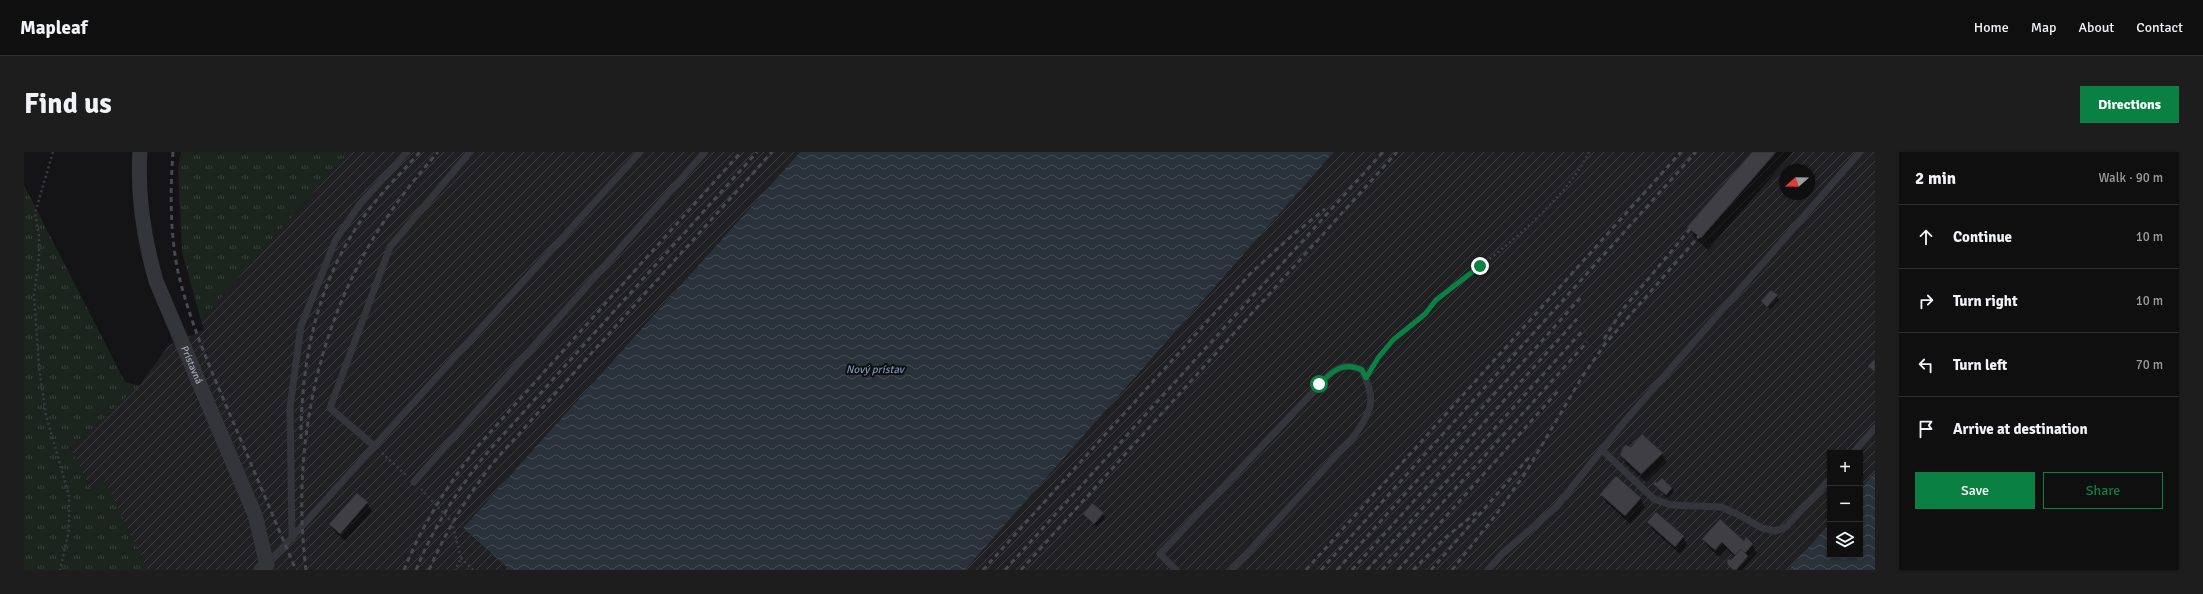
<!DOCTYPE html>
<meta charset="utf-8">
<style>
:root{--surface:#0f0f10;--page:#1d1d1e;--text:#f1f3f6;--muted:#9b9c9f;--line:#2f2f30;--accent:#0b8043}
body{margin:0;font-family:Signika,sans-serif;background:var(--page);color:var(--text)}
.controls{position:absolute;right:12px;bottom:12px;display:grid;overflow:hidden;border-radius:0px;box-shadow:0 1px 3px #0004}
.controls button{width:36px;height:36px;display:grid;place-items:center;padding:0;border:0;border-bottom:1px solid var(--line);background:var(--surface);color:var(--text);font:20px sans-serif}
.compass{position:absolute;left:1755px;top:12px;width:36px;height:36px;border-radius:50%;background:var(--surface);box-shadow:0 1px 3px #0004;rotate:250deg}
.stop{position:absolute;width:12px;height:12px;margin:-9px;border:3px solid #0b8043;border-radius:50%;background:#fff}
.stop.end{background:#0b8043;border-color:#fff;box-shadow:0 1px 4px #0008}
.list{margin:0;padding:0;list-style:none}
h2{display:flex;justify-content:space-between;align-items:center;height:52px;margin:0;padding:0 16px;font-size:17px}
h2 small{font-size:13px;font-weight:400;color:var(--muted)}
.list li{display:grid;grid-template-columns:26px 1fr auto;gap:12px;align-items:center;box-sizing:border-box;height:64px;padding:0 16px;border-top:1px solid var(--line)}
.list b{display:block;font-size:15px;white-space:nowrap}
.list em{font-size:13px;font-style:normal;color:var(--muted)}
.actions{display:flex;gap:8px;padding:12px 16px}
.actions a{flex:1;padding:9px 0;border:1px solid var(--accent);border-radius:0px;text-align:center;font-size:14px;color:var(--accent)}
.actions .main{background:var(--accent);color:#fff}
.icon{flex:none;width:22px;height:22px;fill:none;stroke:currentColor;stroke-width:2;stroke-linecap:round;stroke-linejoin:round}
.map{position:relative;flex:none;width:1851px;height:418px;overflow:hidden;border-radius:0px}
header{display:flex;align-items:center;gap:24px;box-sizing:border-box;height:56px;padding:0 20px;background:var(--surface);border-bottom:1px solid var(--line)}
header strong{font-size:19px}
nav{display:flex;gap:22px;margin-inline-start:auto;font-size:14px}
.intro{display:flex;align-items:center;justify-content:space-between;box-sizing:border-box;height:96px;padding:0 24px}
h1{margin:0;font-size:28px}
.button{padding:10px 18px;border-radius:0px;background:var(--accent);color:#fff;font-size:14px;font-weight:700}
main{display:flex;gap:24px;padding:0 24px}
aside{flex:1;background:var(--surface);border-radius:0px;box-shadow:0 1px 3px #0004}
.map>svg:first-child{display:block}
.industrial{fill:url(#industrial-furrows);fill-rule:evenodd}
.grass{fill:url(#grass-tufts)}
.water{fill:url(#water-waves)}
.shadow{fill:#0007}
.building{fill:#3e3e43;stroke:#2e2d32}
.lines{fill:none;stroke-linecap:round;stroke-linejoin:round}
.path{stroke:#3a3c42;stroke-width:2.5;stroke-dasharray:2 3;stroke-linecap:butt}
.service{stroke:#34353b;stroke-width:7}
.minor{stroke:#34353b;stroke-width:15}
.rail{stroke:#474950;stroke-width:3;stroke-dasharray:5 4;stroke-linecap:butt}
.route{stroke:#0b8043;stroke-width:5}
.labels{text-anchor:middle;dominant-baseline:central;stroke-width:4;stroke-linejoin:round;paint-order:stroke}
.street-label{font-size:10px;fill:#a4a8b7;stroke:#0f0f11}
.water-label{font-size:11px;font-style:italic;fill:#7993b4;stroke:#0f0f11}
</style>
<header>
<strong>Mapleaf</strong>
<nav><a>Home</a><a>Map</a><a>About</a><a>Contact</a></nav>
</header>
<div class="intro"><h1>Find us</h1><a class="button">Directions</a></div>
<main>
<div class="map">
<svg width="1851" height="418" viewBox="0 0 1851 418">
<defs>
<pattern id="industrial-furrows" width="10" height="10" patternUnits="userSpaceOnUse"><rect width="10" height="10" fill="#202023"/><path d="M-1 1l2-2M0 10L10 0M9 11l2-2" fill="none" stroke="#3d3e41"/></pattern>
<pattern id="grass-tufts" width="24" height="20" patternUnits="userSpaceOnUse"><rect width="24" height="20" fill="#1b241d"/><path d="M3 7l-1-3M5 7V3M7 7l1-3M15 17l-1-3M17 17v-4M19 17l1-3" fill="none" stroke="#39413c"/></pattern>
<pattern id="water-waves" width="16" height="10" patternUnits="userSpaceOnUse"><rect width="16" height="10" fill="#29313a"/><path d="M0 5q4-4 8 0t8 0" fill="none" stroke="#454c54"/></pattern>
</defs>
<rect width="100%" height="100%" fill="#141416"/>
<!-- industrial -->
<path class="industrial" d="M325 0H776L439 376 486 418H108L46 296 115 234 145 193 180 178 177 168Z
M1310 0H1851V320L1836 337V301H1806V371L1764 418H941ZM1761 18H1785V42H1761Z"/>
<!-- grass -->
<path class="grass" d="M157 0H325L177 168 158 100 154 17Z
M0 33 101 230 115 234 46 296 68 339 81 329 124 418H0Z"/>
<!-- water -->
<path class="water" d="M776 0H1310L941 418H486L439 376Z
M1851 320V418H1764L1806 371V403H1836V337Z"/>
<!-- shadow -->
<path class="shadow" d="M1729 0H1769L1684 98 1672 87 1665 75Z
M1752 144 1755 148 1746 157 1741 153Z
M1638 302 1643 310 1622 330 1601 311 1597 303Z
M1630 332 1648 336 1650 340 1644 347Z
M1577 342 1616 346 1621 355 1606 372 1582 350Z
M343 351 348 359 321 389 311 380 306 372Z
M1060 362H1079L1081 366 1072 375Z
M1624 370 1659 385 1663 393 1656 402 1629 378Z
M1680 387 1720 390 1728 392 1733 401 1718 418H1709L1704 412 1711 405 1703 397 1696 405 1684 395Z"/>
<!-- building -->
<path class="building" d="M1728 0H1752L1677 86 1663 75Z
M1747 138 1754 143 1743 155 1737 149Z
M1851 207V220L1844 214Z
M1618 282 1639 301 1617 322 1596 303 1599 295 1602 293 1607 295Z
M1592 324 1617 346 1601 364 1576 342Z
M1638 326 1648 336 1642 343 1629 332 1631 329 1633 331Z
M333 341 344 350 316 382 305 372Z
M1068 351 1080 361 1070 372 1059 362Z
M1632 360 1660 384 1651 395 1623 370Z
M1696 367 1720 389 1722 385 1729 392 1721 401 1717 397 1711 403 1698 390 1691 398 1678 387Z
M1717 397 1724 404 1712 418H1709L1703 412V409L1705 407 1707 408Z"/>
<g class="lines">
<!-- path -->
<path class="path" d="M29 0 11 61 15 84V105L10 143 15 215 22 263 45 344V378L36 418
M1349 215C1364 188 1392 173 1412 149 1460 111 1538 56 1565 0
M358 301 382 323
M397 337 428 370 437 406 431 418
M437 406 449 418"/>
<!-- service -->
<path class="service" d="M350 294 306 256 366 95 446 0
M1578 298 1630 347 1647 353 1697 355 1713 362 1738 376 1751 379 1762 375 1806 327
M1829 301 1851 276
M390 330 681 0
M268 386 266 255 277 174 312 87 336 52 383 0
M243 413 616 0
M1152 418 1136 402 1307 221C1318 213 1326 212 1338 218 1352 247 1349 258 1330 284L1208 418
M1464 418 1478 402 1532 355 1601 269 1836 0"/>
<!-- minor -->
<path class="minor" id="s1" d="M116 0C113 44 120 87 132 129L231 363 243 413 237 418"/>
<!-- rail -->
<path class="rail" d="M149 0C146 40 146 81 154 120 166 171 187 218 207 265 229 316 250 367 272 418
M1580 187 1599 157 1666 77
M277 287C277 208 293 132 338 67 355 43 376 22 396 0
M282 418C267 301 292 174 357 74 374 48 393 24 414 0
M380 418C398 373 423 334 453 295L717 0
M392 418C409 376 433 339 461 303L733 0
M405 418C422 379 443 345 468 312L748 0
M959 418 1226 122 1264 87 1301 57
M981 418 1359 0
M997 418 1373 0
M1282 418 1657 0
M1297 418 1672 0
M1313 418 1558 144
M1328 418 1553 167
M1343 418 1560 177
M1358 418 1563 190
M1374 418 1534 239
M1389 418 1421 386 1454 359
M1407 418 1507 303
M1428 418 1471 364 1502 320 1558 225 1581 192 1675 84"/>
</g>
<g class="lines">
<!-- route -->
<path class="route" d="M1295 232C1309 219 1319 209 1338 218L1342 226 1354 206 1369 188 1401 162 1412 148 1456 114"/>
</g>
<g class="labels">
<!-- street labels -->
<g class="street-label">
<text stroke="none"><textPath href="#s1" startOffset="222">Prístavná</textPath></text>
</g>
<!-- water labels -->
<g class="water-label">
<text x="851" y="217">Nový prístav</text>
</g>
</g>
</svg>
<div class="controls">
<button>+</button>
<button>−</button>
<button><svg class="icon" aria-label="layers" viewBox="0 0 24 24"><path d="M12 4l9 5-9 5-9-5zM3 14l9 5 9-5"/></svg></button>
</div>
<svg class="compass" viewBox="-18 -18 36 36"><path d="M0-13l5 13h-10z" fill="#e53935"/><path d="M0 13l5-13h-10z" fill="#9b9c9f"/></svg>
<div class="stop" style="left:1295px;top:232px"></div>
<div class="stop end" style="left:1456px;top:114px"></div>
</div>
<aside>
<h2>2 min<small>Walk · 90 m</small></h2>
<ul class="list">
<li><svg class="icon" aria-label="ahead" viewBox="0 0 24 24"><path d="M12 20V5M6 11l6-6 6 6"/></svg><div><b>Continue</b></div><em>10 m</em></li>
<li><svg class="icon" aria-label="right" viewBox="0 0 24 24"><path d="M7 20v-9h11M14 6l5 5-5 5"/></svg><div><b>Turn right</b></div><em>10 m</em></li>
<li><svg class="icon" aria-label="left" viewBox="0 0 24 24"><path d="M17 20v-9H6M10 6l-5 5 5 5"/></svg><div><b>Turn left</b></div><em>70 m</em></li>
<li><svg class="icon" aria-label="arrive" viewBox="0 0 24 24"><path d="M6 21V4h12l-3 4 3 4H6"/></svg><div><b>Arrive at destination</b></div></li>
</ul>
<div class="actions"><a class="main">Save</a><a>Share</a></div>
</aside>
</main>
